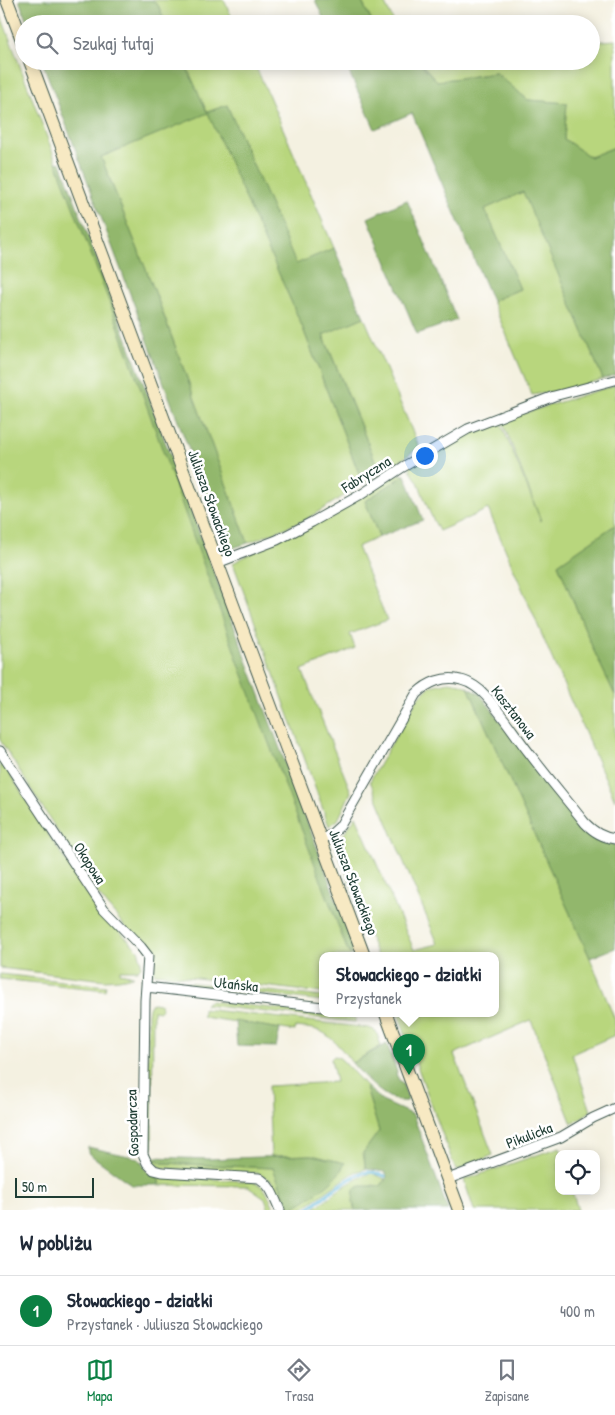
<!DOCTYPE html>
<html lang="pl">
<meta charset="utf-8">
<style>
:root{--surface:#fff;--page:#f2f2f3;--text:#1f2937;--muted:#747a83;--line:#e0e1e3;--accent:#0b8043}
body{margin:0;font-family:"Patrick Hand",sans-serif;background:var(--page);color:var(--text)}
.controls{position:absolute;right:15px;bottom:15px;display:grid;overflow:hidden;border-radius:10px;box-shadow:0 2px 12px #0003}
.controls button{width:45px;height:45px;display:grid;place-items:center;padding:0;border:0;border-bottom:1px solid var(--line);background:var(--surface);color:var(--text);font:25px sans-serif}
.scale{position:absolute;left:15px;bottom:12px;width:79px;box-sizing:border-box;padding-left:5px;border:2px solid #1f3d34;border-top:0;font-size:14px;line-height:18px;white-space:nowrap;color:#1f3d34;-webkit-text-stroke:4px #fff;paint-order:stroke}
.you{position:absolute;left:424px;top:455px;width:18px;height:18px;margin:-12px;border:4px solid #fff;border-radius:50%;background:#1a73e8;box-shadow:0 0 0 8px #1a73e833}
.badge{display:grid;place-items:center;width:32px;height:32px;border-radius:50%;background:var(--accent);color:#fff;font-size:16px;font-weight:700}
.pin{position:absolute;translate:-50% -41px;filter:drop-shadow(0 1px 2px #0008)}
.pin::after{content:'';position:absolute;top:26px;width:18px;height:15px;background:inherit;clip-path:polygon(0 0,100% 0,50% 100%)}
.popup{position:absolute;left:319px;top:952px;width:180px;height:65px;box-sizing:border-box;display:grid;place-content:center;border-radius:10px;background:var(--surface);filter:drop-shadow(0 1px 4px #0005);font-size:16px;white-space:nowrap;color:var(--muted)}
.popup b{font-size:19px;color:var(--text)}
.popup::after{content:'';position:absolute;left:50%;top:100%;margin-left:-10px;border:10px solid transparent;border-top-color:var(--surface)}
.list{margin:0;padding:0;list-style:none}
h2{display:flex;justify-content:space-between;align-items:center;height:65px;margin:0;padding:0 20px;font-size:21px}
h2 small{font-size:16px;font-weight:400;color:var(--muted)}
.list li{display:grid;grid-template-columns:32px 1fr auto;gap:15px;align-items:center;box-sizing:border-box;height:70px;padding:0 20px;border-top:1px solid var(--line)}
.list b{display:block;font-size:19px;white-space:nowrap}
.list p{margin:0;font-size:16px;white-space:nowrap;color:var(--muted)}
.list em{font-size:16px;font-style:normal;color:var(--muted)}
.icon{flex:none;width:28px;height:28px;fill:none;stroke:currentColor;stroke-width:2;stroke-linecap:round;stroke-linejoin:round}
.map{position:relative;flex:none;width:615px;height:1210px;overflow:hidden}
.search{position:absolute;background:var(--surface);box-shadow:0 2px 12px #0003;left:15px;right:15px;top:15px;height:55px;display:flex;align-items:center;gap:12px;box-sizing:border-box;padding:0 18px;border-radius:28px;color:var(--muted);font-size:19px}
.sheet{height:135px;background:var(--surface)}
nav{display:flex;justify-content:space-around;align-items:center;box-sizing:border-box;height:70px;border-top:1px solid var(--line);background:var(--surface);font-size:14px;color:var(--muted)}
nav a{display:grid;justify-items:center;gap:2px}
nav .on{color:var(--accent)}
.map>svg:first-child{display:block}
.green{fill:#b8d67d;stroke:#6c8a58}
.forest{fill:#92b76c;stroke:#587a50}
.lines{fill:none;stroke-linecap:round;stroke-linejoin:round}
.stream{stroke:#5fb9dd;stroke-width:3}
.street-casing{stroke:#3f584e;stroke-width:11}
.secondary-casing{stroke:#3f584e;stroke-width:14}
.street{stroke:#fff;stroke-width:9}
.secondary{stroke:#f7e9c3;stroke-width:12}
.labels{text-anchor:middle;dominant-baseline:central;stroke-width:5;stroke-linejoin:round;paint-order:stroke}
.street-label{font-size:15px;fill:#1f3d34;stroke:#fff}
</style>
<div class="map">
<svg width="615" height="1210" viewBox="0 0 615 1210">
<rect width="100%" height="100%" fill="#fff"/>
<filter id="ink" filterUnits="userSpaceOnUse"><feTurbulence type="fractalNoise" baseFrequency=".02" numOctaves="2"/><feDisplacementMap in="SourceGraphic" scale="10" xChannelSelector="R" yChannelSelector="G"/><feConvolveMatrix kernelMatrix="1 2 1 2 8 2 1 2 1" color-interpolation-filters="sRGB"/></filter>
<filter id="wash" filterUnits="userSpaceOnUse"><feTurbulence type="fractalNoise" baseFrequency=".0096" numOctaves="4" result="noise"/><feDisplacementMap in="SourceGraphic" scale="20" xChannelSelector="R" yChannelSelector="G"/><feGaussianBlur stdDeviation="1.12" result="paint"/><feColorMatrix in="noise" values="0 0 0 0 0 0 0 0 0 0 0 0 0 0 0 0 0 1.4 0 .05"/><feComposite in="paint" operator="in"/></filter>
<g filter="url(#wash)">
<rect width="100%" height="100%" fill="#f4f1e1"/>
<!-- green -->
<path class="green" d="M152 0H224L235 24H166L158 5Z
M361 0H383L395 24H373Z
M0 13 115 317 347 949 351 956H323V993L154 973 153 969 154 957 152 951 147 947 142 944 127 929 96 892 0 740Z
M615 40V147L590 157 564 139 567 103 528 100 496 73 437 81 419 61H591V42Z
M184 61H253L266 89 334 248 296 265 227 105 208 112 302 326 363 484 305 520 248 543 157 297 101 157 207 113Z
M523 191 603 379 563 390 532 395 492 301 520 289 485 209Z
M364 317 419 447 381 475 323 334Z
M615 385V525L558 564 594 651 615 695V800L557 670 488 509 439 531 430 513 418 482 410 470 411 465 461 436 500 421 541 521 502 420Z
M399 474 405 475 365 501 379 537 357 547 387 620 350 634 355 648 302 670 351 792 338 820 329 826 272 669 233 563Z
M449 682 461 684 468 687 590 958 615 1020V1035L572 1054 591 1111 572 1124 531 1020 454 1054 493 1155 456 1171 398 1014H495V956H377L336 846 356 816 414 950 438 944 370 781 417 699 430 686Z
M0 759 85 891 105 916 138 950 141 959V967L138 970H120V973L134 976 119 979 105 980 0 968Z
M0 974 106 986 105 990 0 979Z
M158 979 323 997V1001L167 983Z
M211 1001 356 1018 355 1022 205 1005 207 1002Z
M152 1003 161 1004V1011L153 1010 152 1157 162 1163 273 1168 290 1210 312 1155 271 1156 268 1086 336 1082 331 1059 334 1056 338 1057 342 1060 365 1085 379 1131 363 1153 366 1169 355 1172 300 1210H284L275 1186 272 1181 258 1173 163 1168 153 1163 148 1156V1014L149 1008Z
M203 1009 369 1028 376 1031 381 1046 352 1063C344 1052 333 1037 320 1031 312 1028 304 1028 295 1027V1031L203 1017Z
M560 1147 562 1154H559V1191H572L578 1210H474L464 1180Z
M372 1173 385 1179 381 1186 372 1185 353 1202 355 1210H312C330 1197 350 1179 372 1173Z
M152 1175 164 1178H199L255 1182C267 1187 270 1199 275 1210H269L265 1198 248 1186 159 1185V1179Z"/>
<!-- forest -->
<path class="forest" d="M19 0H152L158 5 166 24H28Z
M315 0H361L373 24H326Z
M42 61H184L207 112 227 105 296 264 334 248 364 317 323 335 381 475 363 484 302 326 208 113 101 157 157 297 248 543 227 550Z
M344 61H418L437 81 496 73 528 100 567 103 564 139 590 157 615 147V375L603 379 523 192 485 209 520 289 492 301 412 113 375 129Z
M56 162 61 163 356 952 351 955 347 949 240 667 115 317Z
M407 200 457 320 417 334 368 218Z
M405 475 423 520 379 537 365 501Z
M615 525V695L594 651 558 564Z
M468 687 480 694 581 827 595 838 615 845V948L590 958Z
M235 1021 280 1029 276 1047 237 1046Z
M387 1044 397 1072 396 1074 400 1082H402L408 1099 407 1101C387 1104 364 1077 352 1063Z
M365 1085 382 1101 413 1115 448 1210H355L353 1202 354 1189 361 1186H381L387 1177 386 1172 366 1169 363 1153 379 1131Z
M88 1147 138 1158 148 1172 159 1179V1185H132L88 1153Z
M312 1155 345 1163C337 1183 308 1198 290 1210L273 1168 162 1163 152 1157 209 1159Z"/>
<g class="lines">
<!-- stream -->
<path class="stream" d="M306 1210C320 1200 347 1178 362 1173 371 1171 377 1173 385 1176"/>
</g>
</g>
<g filter="url(#ink)">
<g class="lines">
<!-- street casing -->
<g class="street-casing">
<path id="street" d="M217 563 277 540 312 522 362 494 403 467 468 429 554 396 615 380
M0 751 104 909 141 947 148 956 145 1000 143 1154 147 1163 154 1170 162 1172 259 1178C271 1185 274 1197 280 1210
M321 840 330 835 340 826 416 694C427 683 444 675 461 680 470 682 480 689 486 696 502 714 515 735 530 754 548 778 567 800 585 823 594 832 602 837 615 839
M146 987 323 1007
M448 1179 561 1137 593 1118 615 1108"/>
</g>
<!-- secondary casing -->
<g class="secondary-casing">
<path id="secondary" d="M7 0 24 45
M30 61 364 956
M386 1014 459 1210"/>
</g>
<!-- street -->
<use href="#street" class="street"/>
<!-- secondary -->
<use href="#secondary" class="secondary"/>
</g>
</g>
<g class="labels">
<!-- street labels -->
<g class="street-label">
<text transform="translate(366 474) rotate(-32)">Fabryczna</text>
<text transform="translate(212 503) rotate(70)">Juliusza Słowackiego</text>
<text transform="translate(514 712) rotate(52)">Kasztanowa</text>
<text transform="translate(90 863) rotate(57)">Okopowa</text>
<text transform="translate(354 882) rotate(69)">Juliusza Słowackiego</text>
<text transform="translate(236 984) rotate(6)">Ułańska</text>
<text transform="translate(132 1123) rotate(-92)">Gospodarcza</text>
<text transform="translate(529 1135) rotate(-21)">Pikulicka</text>
</g>
</g>
</svg>
<div class="controls">
<button><svg class="icon" aria-label="locate" viewBox="0 0 24 24"><circle cx="12" cy="12" r="6"/><path d="M12 2v4M12 18v4M2 12h4M18 12h4"/></svg></button>
</div>
<div class="scale">50 m</div>
<div class="you"></div>
<div class="pin badge" style="left:409px;top:1075px">1</div>
<div class="popup"><b>Słowackiego - działki</b>Przystanek</div>
<div class="search"><svg class="icon" aria-label="search" viewBox="0 0 24 24"><circle cx="10" cy="10" r="6"/><path d="M15 15l6 6"/></svg>Szukaj tutaj</div>
</div>
<section class="sheet">
<h2>W pobliżu<small></small></h2>
<ul class="list">
<li><span class="badge">1</span><div><b>Słowackiego - działki</b><p>Przystanek · Juliusza Słowackiego</p></div><em>400 m</em></li>
</ul>
</section>
<nav>
<a class="on"><svg class="icon" aria-label="map" viewBox="0 0 24 24"><path d="M3 6l6-2 6 2 6-2v14l-6 2-6-2-6 2zM9 4v14M15 6v14"/></svg>Mapa</a>
<a><svg class="icon" aria-label="directions" viewBox="0 0 24 24"><path d="M12 3l9 9-9 9-9-9zM9 14v-3h6M13 9l2 2-2 2"/></svg>Trasa</a>
<a><svg class="icon" aria-label="saved" viewBox="0 0 24 24"><path d="M7 4h10v16l-5-4-5 4z"/></svg>Zapisane</a>
</nav>
